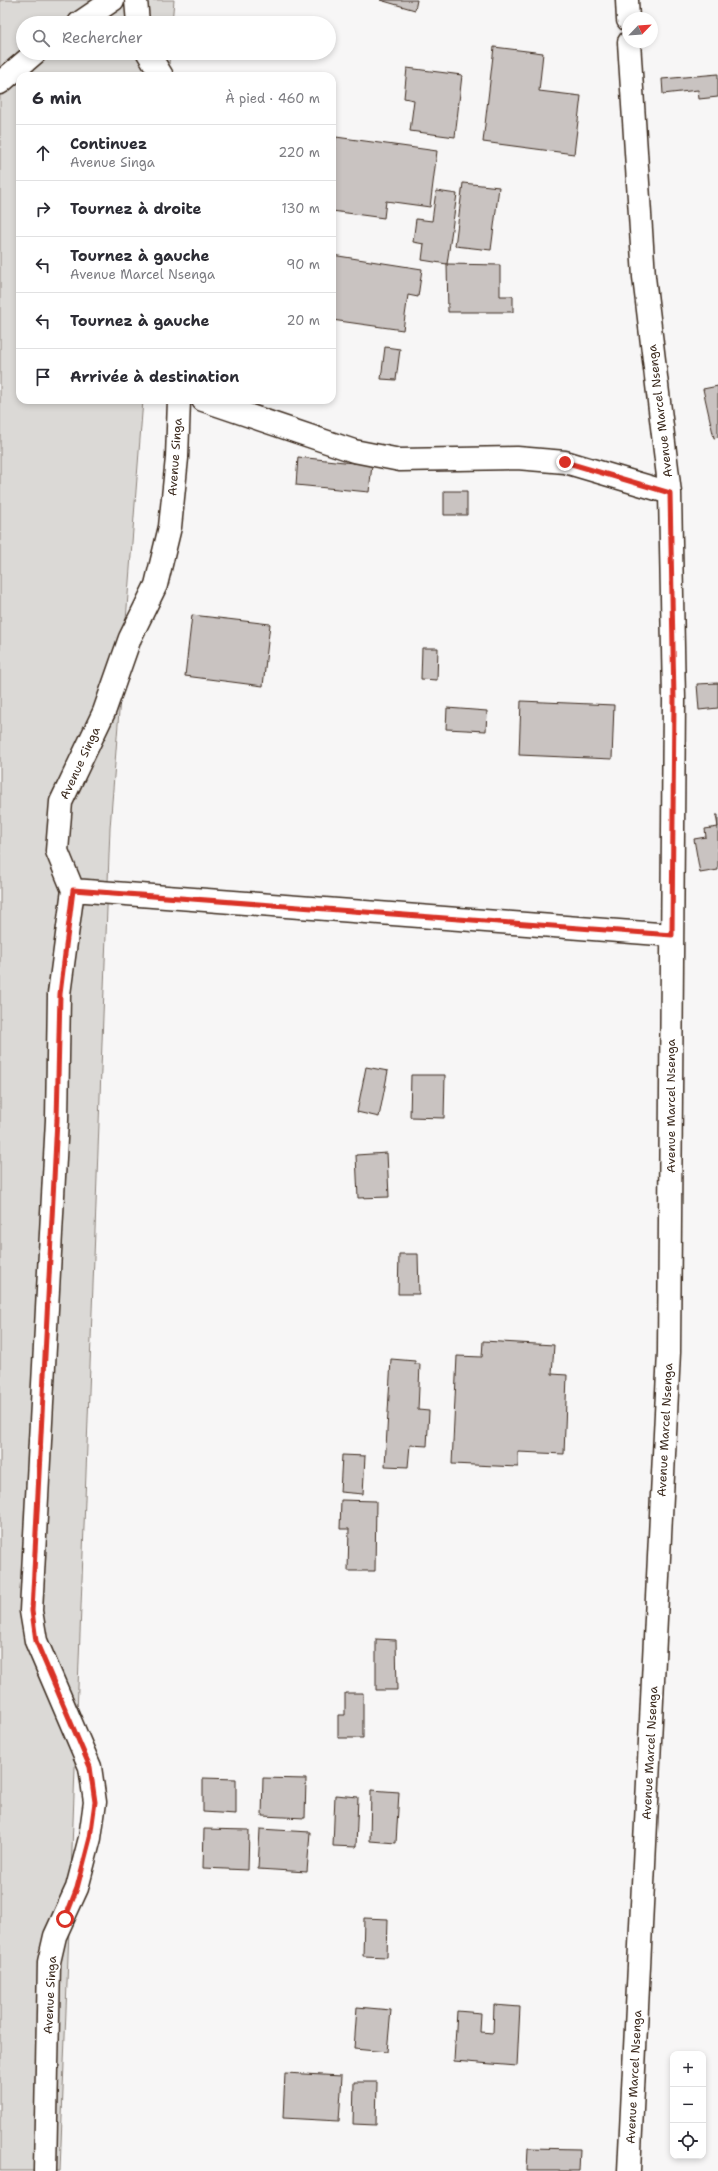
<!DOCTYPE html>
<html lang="fr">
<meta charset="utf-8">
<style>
:root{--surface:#fff;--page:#f7f7f7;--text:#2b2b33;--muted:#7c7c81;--line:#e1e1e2}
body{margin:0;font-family:"Shantell Sans",sans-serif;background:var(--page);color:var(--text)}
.controls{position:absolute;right:12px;bottom:12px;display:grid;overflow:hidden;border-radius:8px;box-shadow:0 2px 6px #0003}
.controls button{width:36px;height:36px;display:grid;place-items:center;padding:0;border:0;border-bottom:1px solid var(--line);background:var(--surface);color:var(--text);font:20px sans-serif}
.compass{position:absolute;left:622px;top:12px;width:36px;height:36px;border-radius:50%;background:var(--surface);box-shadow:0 2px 6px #0003;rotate:65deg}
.stop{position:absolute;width:12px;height:12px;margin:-9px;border:3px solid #d93025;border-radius:50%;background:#fff}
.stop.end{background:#d93025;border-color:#fff;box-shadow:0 1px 4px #0008}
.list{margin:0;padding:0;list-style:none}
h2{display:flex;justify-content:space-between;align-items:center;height:52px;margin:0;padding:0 16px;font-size:17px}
h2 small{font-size:13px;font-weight:400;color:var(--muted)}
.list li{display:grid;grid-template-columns:26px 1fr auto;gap:12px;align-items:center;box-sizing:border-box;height:56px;padding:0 16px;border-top:1px solid var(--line)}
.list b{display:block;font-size:15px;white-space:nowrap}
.list p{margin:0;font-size:13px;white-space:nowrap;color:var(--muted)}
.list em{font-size:13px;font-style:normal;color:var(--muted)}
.icon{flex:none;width:22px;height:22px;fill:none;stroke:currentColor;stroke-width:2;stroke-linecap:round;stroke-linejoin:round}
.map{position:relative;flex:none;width:718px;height:2171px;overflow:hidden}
.search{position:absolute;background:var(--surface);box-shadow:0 2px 6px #0003;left:16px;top:16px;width:320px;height:44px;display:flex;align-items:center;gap:10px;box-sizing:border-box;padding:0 14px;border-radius:22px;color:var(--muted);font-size:15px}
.panel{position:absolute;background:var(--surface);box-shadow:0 2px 6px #0003;left:16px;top:72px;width:320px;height:332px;border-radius:12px}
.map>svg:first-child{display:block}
.green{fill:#dbd9d6;stroke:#8b827a}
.building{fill:#c9c3c1;stroke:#3b2a1e}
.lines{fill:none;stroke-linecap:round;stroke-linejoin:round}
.minor-casing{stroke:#3b2a1e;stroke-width:25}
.minor{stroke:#fff;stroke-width:22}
.route{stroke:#d93025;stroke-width:5}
.labels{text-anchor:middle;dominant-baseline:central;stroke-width:4;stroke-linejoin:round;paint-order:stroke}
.street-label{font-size:12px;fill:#3b2a1e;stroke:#fff}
</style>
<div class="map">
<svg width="718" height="2171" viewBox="0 0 718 2171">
<rect width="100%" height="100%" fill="#f7f6f6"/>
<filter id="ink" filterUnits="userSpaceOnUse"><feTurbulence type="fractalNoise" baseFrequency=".025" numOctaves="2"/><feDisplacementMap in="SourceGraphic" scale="8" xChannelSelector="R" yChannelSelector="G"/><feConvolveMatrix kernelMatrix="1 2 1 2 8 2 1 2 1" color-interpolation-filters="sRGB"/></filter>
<g filter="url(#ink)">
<!-- green -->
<path class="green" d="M0 0H174L172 23H23V53H170L168 76H20V400H143L110 828 60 2171H0Z"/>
<!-- building -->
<path class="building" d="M380 0H417L415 10Z
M494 47 543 53 539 91 581 96 574 154 483 142Z
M407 68 462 75 455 137 410 131 414 100 404 98Z
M718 74V97L699 99 698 90 663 94 662 79Z
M336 137 437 151 430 207 386 201 384 218 332 211V171Z
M463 183 499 187 491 250 455 246Z
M436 191 457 194 447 264 422 260 424 244 413 242 416 219 432 221Z
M332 255 422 269 418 297 408 295 403 330 332 320Z
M447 264 500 265V296H513V312H448Z
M385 347 400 349 396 380 381 379Z
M718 386V437L714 438 703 389Z
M298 457 372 465 369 492 296 485Z
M444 491H467V515H444Z
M192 615 270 624 263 686 185 676Z
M422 648H438L437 680 421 679Z
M718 683V708L699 710 697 684Z
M521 701 614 705 612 759 519 755Z
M447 708 487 711 486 731 446 729Z
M716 815H718V870L700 873 694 839 706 837 705 829 718 827Z
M366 1067 388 1071 379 1117 357 1112Z
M411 1075H445L444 1118 410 1117Z
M387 1153 389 1197 358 1198 356 1155Z
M399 1254H418L419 1294H398Z
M483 1341 554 1345 552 1374 567 1375 564 1454 518 1452V1467L452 1464 457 1356 482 1357Z
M391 1359 415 1361V1364H420L418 1410 429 1411 427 1446 410 1445 408 1467 385 1466Z
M342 1455 365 1456 363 1494 340 1492Z
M341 1500 376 1501 375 1571H348L349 1529H340Z
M376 1639 396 1640 397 1690H376Z
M345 1693H363V1738H338V1715H345Z
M203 1778 236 1779V1814L203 1812Z
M263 1778 306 1779 305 1818 262 1816Z
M371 1790 399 1792 396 1843 370 1841Z
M335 1795 358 1797 356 1847 333 1846Z
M204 1829 249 1830 248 1870 203 1868Z
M260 1829 310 1832 307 1872 258 1869Z
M364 1918 388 1919 387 1957 363 1956Z
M494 2005 520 2007 517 2066 454 2061 457 2011 481 2013 480 2032 493 2033Z
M357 2007 391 2010 387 2052 354 2049Z
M285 2073 342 2076 339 2121 283 2118Z
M354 2082H377L376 2125 353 2124Z
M528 2148 580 2149 579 2171H527Z"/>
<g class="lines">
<!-- minor casing -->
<g class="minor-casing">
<path id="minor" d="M136 0 138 23
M627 0 628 20
M79 23 113 0
M629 42 644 277 670 493 674 699 669 1352 629 2171
M148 53 162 76
M0 83 35 53
M203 400 354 451 400 460 517 458 565 462 670 493
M73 890 672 935
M45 2171 49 1962 55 1936 77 1888 90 1838 95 1802 90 1767 36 1641 31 1611 57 1120 59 994 73 890 57 851 61 802 104 712 130 638 156 585 170 527 177 458 179 400"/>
</g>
<!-- minor -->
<use href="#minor" class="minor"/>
</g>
</g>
<g class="lines" filter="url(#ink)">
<!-- route -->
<path class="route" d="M65 1919 77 1888 90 1838 95 1802 90 1767 36 1641 32 1611 57 1120 60 994 73 890 672 935 674 699 670 493 565 462"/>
</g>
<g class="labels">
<!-- street labels -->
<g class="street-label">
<text transform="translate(660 411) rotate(-97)">Avenue Marcel Nsenga</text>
<text transform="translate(175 457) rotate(-86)">Avenue Singa</text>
<text transform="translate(80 763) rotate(-65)">Avenue Singa</text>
<text transform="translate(671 1106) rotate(-90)">Avenue Marcel Nsenga</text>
<text transform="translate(665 1430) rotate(-87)">Avenue Marcel Nsenga</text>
<text transform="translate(650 1753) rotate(-87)">Avenue Marcel Nsenga</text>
<text transform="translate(50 1995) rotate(-87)">Avenue Singa</text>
<text transform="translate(634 2077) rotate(-87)">Avenue Marcel Nsenga</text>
</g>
</g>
</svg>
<div class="controls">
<button>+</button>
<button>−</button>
<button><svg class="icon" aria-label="locate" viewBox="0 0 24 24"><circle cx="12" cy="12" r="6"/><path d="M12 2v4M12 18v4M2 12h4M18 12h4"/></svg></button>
</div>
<svg class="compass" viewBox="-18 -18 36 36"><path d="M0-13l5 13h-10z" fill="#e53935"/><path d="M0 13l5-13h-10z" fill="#7c7c81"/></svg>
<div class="stop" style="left:65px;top:1919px"></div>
<div class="stop end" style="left:565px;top:462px"></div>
<div class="search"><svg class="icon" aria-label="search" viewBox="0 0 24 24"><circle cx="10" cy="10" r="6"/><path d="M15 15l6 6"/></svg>Rechercher</div>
<section class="panel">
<h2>6 min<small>À pied · 460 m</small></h2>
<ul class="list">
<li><svg class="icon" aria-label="ahead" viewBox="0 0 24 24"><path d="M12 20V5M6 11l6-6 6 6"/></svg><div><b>Continuez</b><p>Avenue Singa</p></div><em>220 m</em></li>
<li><svg class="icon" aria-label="right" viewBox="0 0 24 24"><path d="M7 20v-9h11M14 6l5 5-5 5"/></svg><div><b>Tournez à droite</b></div><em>130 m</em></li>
<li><svg class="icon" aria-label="left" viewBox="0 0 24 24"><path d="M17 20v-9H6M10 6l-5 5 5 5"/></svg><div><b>Tournez à gauche</b><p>Avenue Marcel Nsenga</p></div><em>90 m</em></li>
<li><svg class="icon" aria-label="left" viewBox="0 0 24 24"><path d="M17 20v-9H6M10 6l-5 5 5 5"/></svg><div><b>Tournez à gauche</b></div><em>20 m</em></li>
<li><svg class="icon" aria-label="arrive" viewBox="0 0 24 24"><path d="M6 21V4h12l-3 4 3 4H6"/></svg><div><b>Arrivée à destination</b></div></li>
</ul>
</section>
</div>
